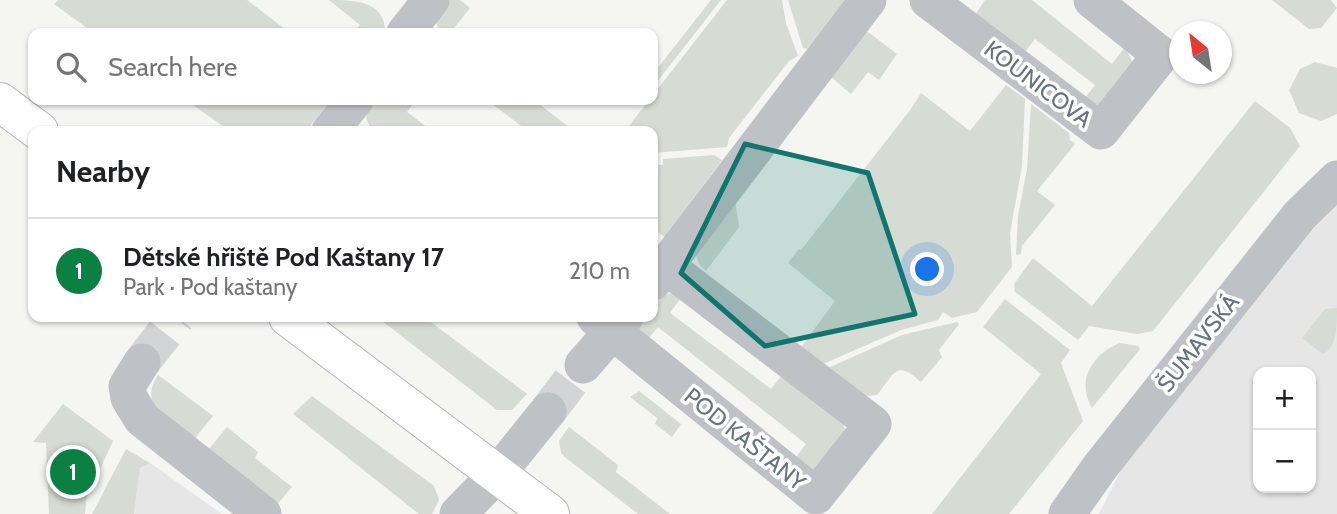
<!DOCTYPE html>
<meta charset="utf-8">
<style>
:root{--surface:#fff;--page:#f2f2f2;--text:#202124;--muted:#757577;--line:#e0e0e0;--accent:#0b8043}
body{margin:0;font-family:Cabin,sans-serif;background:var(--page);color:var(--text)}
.controls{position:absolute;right:21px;bottom:21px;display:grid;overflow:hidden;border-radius:14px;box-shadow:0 2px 5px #0004}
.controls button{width:63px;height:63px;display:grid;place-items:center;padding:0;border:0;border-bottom:2px solid var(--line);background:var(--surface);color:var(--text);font:35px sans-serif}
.compass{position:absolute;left:1169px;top:21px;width:63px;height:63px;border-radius:50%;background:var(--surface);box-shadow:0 2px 5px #0004;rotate:330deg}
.you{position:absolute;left:928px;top:270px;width:24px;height:24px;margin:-18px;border:5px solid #fff;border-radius:50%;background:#1a73e8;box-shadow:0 0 0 10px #1a73e833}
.badge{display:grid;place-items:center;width:46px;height:46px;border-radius:50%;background:var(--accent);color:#fff;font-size:23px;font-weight:700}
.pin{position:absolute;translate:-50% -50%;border:4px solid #fff;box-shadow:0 2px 7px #0006}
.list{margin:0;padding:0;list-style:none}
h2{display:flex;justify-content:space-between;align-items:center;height:91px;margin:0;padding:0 28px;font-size:30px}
h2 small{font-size:23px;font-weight:400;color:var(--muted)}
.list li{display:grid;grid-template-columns:46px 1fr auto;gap:21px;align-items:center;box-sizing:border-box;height:105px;padding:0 28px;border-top:2px solid var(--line)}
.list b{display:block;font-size:26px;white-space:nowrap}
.list p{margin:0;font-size:23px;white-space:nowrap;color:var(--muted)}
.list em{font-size:23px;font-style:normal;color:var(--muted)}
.icon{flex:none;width:38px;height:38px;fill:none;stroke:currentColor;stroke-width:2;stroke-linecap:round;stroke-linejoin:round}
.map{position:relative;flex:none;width:1337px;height:514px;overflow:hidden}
.search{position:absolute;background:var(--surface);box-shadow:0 2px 5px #0004;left:28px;top:28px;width:630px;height:77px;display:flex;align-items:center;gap:18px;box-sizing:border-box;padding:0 24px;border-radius:14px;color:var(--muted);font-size:26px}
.panel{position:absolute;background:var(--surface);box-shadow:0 2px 5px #0004;left:28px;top:126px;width:630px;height:196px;border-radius:14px}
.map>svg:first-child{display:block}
.built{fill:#e5e6e5;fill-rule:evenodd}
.green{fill:#d6dbd3}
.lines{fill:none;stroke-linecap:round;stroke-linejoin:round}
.minor-tunnel{stroke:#d2d4d5;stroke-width:37;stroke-dasharray:37 18;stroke-linecap:butt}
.major-casing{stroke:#b2b5b9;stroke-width:40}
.minor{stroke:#bec1c5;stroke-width:37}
.major{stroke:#fff;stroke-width:38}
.marked{fill:#0f766e;fill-opacity:0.2;stroke:#0f766e;stroke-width:5;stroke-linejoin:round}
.labels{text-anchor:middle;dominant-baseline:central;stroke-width:7;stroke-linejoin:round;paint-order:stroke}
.street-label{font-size:23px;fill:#67737f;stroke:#fff}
</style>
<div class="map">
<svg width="1337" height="514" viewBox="0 0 1337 514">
<rect width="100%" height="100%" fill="#f5f5f2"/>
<!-- built -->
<path class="built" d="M1337 203V514H1099L1121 470 1313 224ZM1258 372H1311V488H1258Z
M150 463 222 514H134L140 468Z"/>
<!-- green -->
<path class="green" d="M58 0H247L290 33H94L54 4Z
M329 0C351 0 385 0 385 31L383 33H353L360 25Z
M448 0H460L470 8 450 33H441L436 23Z
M711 0H721L653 87V74Z
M727 0H782L786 23 798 56 789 61 729 138 727 147 653 153V131H625L649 100H653V95Z
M788 0H845L807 49 803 48Z
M985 0H1032L1112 64 1125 47 1133 63 1100 105 1082 102 1095 85 1035 39 1022 56 973 18Z
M1272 0H1331L1337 8 1321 28 1309 29Z
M864 29 897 54 879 80 868 72 851 94 831 77Z
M1315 62 1337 68V114L1321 121 1299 113 1289 90 1300 69Z
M1006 85 1025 99 1022 166 1010 233 1012 267 977 312 952 318 943 312 938 320 901 330 823 364 801 347 835 301 788 263 799 249 801 250 911 109 921 93 970 131Z
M186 100H331L306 131H230Z
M371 100H416L407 112 432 131H372L366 118Z
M487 100H534L574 131H528Z
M1255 101 1290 128 1300 146 1153 331 1137 334 1089 326 1078 340 1015 292 1014 284 1033 258 1092 306Z
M1031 104 1069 133 1070 140 1075 144 1037 191 1055 205 1022 246 1021 254 1016 255 1018 216 1027 169Z
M714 155 722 160 668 232 671 242 653 228V165H663V159Z
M735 199 739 227 706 271 699 264 695 252Z
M671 293 683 295 670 313 771 389 787 369 844 419 845 436 814 474 793 461 806 444 658 327 644 344 638 330 640 317H653V301Z
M1005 299 1070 350 1061 363 1083 421 1009 514H932L1041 374 983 327Z
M1337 308C1337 325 1337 348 1323 354L1302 338 1325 309Z
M377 317H424L527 394 512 410H497Z
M957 322 959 324 939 350 942 357 921 382C896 359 895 373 877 395L865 396 828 368 902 335Z
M1120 343 1138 346 1140 349 1092 408C1076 381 1092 354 1120 343Z
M158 375 213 416 192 442C170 422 137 406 158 375Z
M639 391 681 424 672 437 655 424 657 418 630 397Z
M312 396 434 486 439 500 432 514H419L293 414Z
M63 404 113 441 86 500 85 514H49L46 443 33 442Z
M227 427 258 452 255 458 292 487 274 508 206 453Z
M569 427 618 465 616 472 670 514H638L566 458 561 453 559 441Z
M126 449 150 463 140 468 134 514H92Z"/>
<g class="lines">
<!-- minor-tunnel -->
<path class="minor-tunnel" d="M142 362 177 317
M548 411 583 365"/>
<!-- major casing -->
<g class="major-casing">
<path id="major" d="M0 102 39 131
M288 317 550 514"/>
</g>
<!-- minor -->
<path class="minor" d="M928 0 1101 131 1161 55 1092 0
M405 33 431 0
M330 131 355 100
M653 282 868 0
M595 317 816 496 873 424 666 266
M142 362 127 386 129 398 142 419 263 514
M583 365 625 317
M458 514 498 473 548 411
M1067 514 1100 467 1300 215 1337 179"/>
<!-- major -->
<use href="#major" class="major"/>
</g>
<!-- marked area -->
<path class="marked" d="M745 144 868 173 915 314 765 346 681 273Z"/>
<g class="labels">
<!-- street labels -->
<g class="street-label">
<text transform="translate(1038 84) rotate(37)">KOUNICOVA</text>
<text transform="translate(1198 343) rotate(-52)">ŠUMAVSKÁ</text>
<text transform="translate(745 439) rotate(39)">POD KAŠTANY</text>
</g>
</g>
</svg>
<div class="controls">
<button>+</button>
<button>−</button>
</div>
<svg class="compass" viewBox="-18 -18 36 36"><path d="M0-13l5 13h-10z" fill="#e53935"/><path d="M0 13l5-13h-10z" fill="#757577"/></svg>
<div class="you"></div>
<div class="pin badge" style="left:73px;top:472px">1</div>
<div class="search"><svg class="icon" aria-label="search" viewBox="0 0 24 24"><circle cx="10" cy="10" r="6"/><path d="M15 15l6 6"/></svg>Search here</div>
<section class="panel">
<h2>Nearby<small></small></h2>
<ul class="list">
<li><span class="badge">1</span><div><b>Dětské hřiště Pod Kaštany 17</b><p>Park · Pod kaštany</p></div><em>210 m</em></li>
</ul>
</section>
</div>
